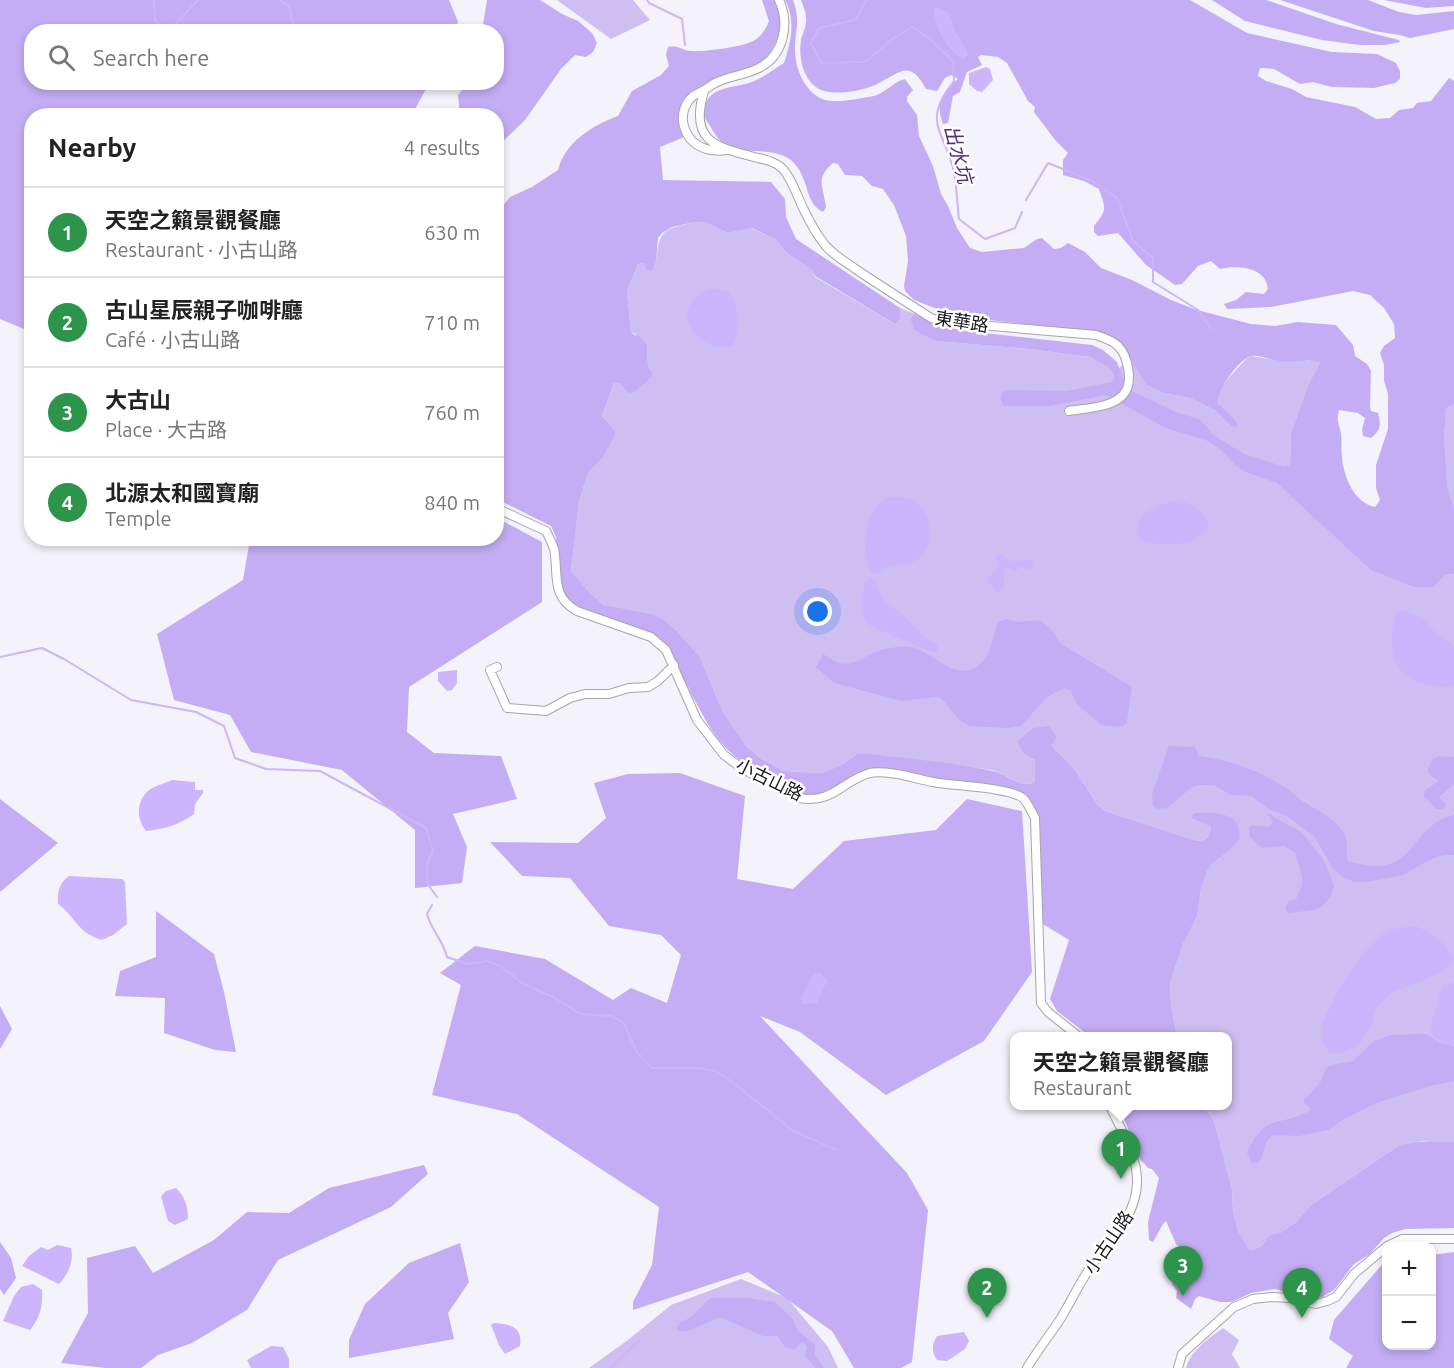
<!DOCTYPE html>
<meta charset="utf-8">
<style>
:root{--surface:#fff;--page:#f6f6f6;--text:#222;--muted:#767676;--line:#e0e0e0;--accent:#2d944b}
body{margin:0;font-family:Ubuntu,"Noto Sans TC",sans-serif;background:var(--page);color:var(--text)}
.controls{position:absolute;right:18px;bottom:18px;display:grid;overflow:hidden;border-radius:12px;box-shadow:0 3px 9px #0003}
.controls button{width:54px;height:54px;display:grid;place-items:center;padding:0;border:0;border-bottom:2px solid var(--line);background:var(--surface);color:var(--text);font:30px sans-serif}
.you{position:absolute;left:818px;top:612px;width:21px;height:21px;margin:-15px;border:4px solid #fff;border-radius:50%;background:#1a73e8;box-shadow:0 0 0 9px #1a73e833}
.badge{display:grid;place-items:center;width:39px;height:39px;border-radius:50%;background:var(--accent);color:#fff;font-size:20px;font-weight:700}
.pin{position:absolute;translate:-50% -50px;filter:drop-shadow(0 2px 3px #0008)}
.pin::after{content:'';position:absolute;top:32px;width:21px;height:18px;background:inherit;clip-path:polygon(0 0,100% 0,50% 100%)}
.popup{position:absolute;left:1010px;top:1032px;width:222px;height:78px;box-sizing:border-box;display:grid;place-content:center;border-radius:12px;background:var(--surface);filter:drop-shadow(0 2px 4px #0005);font-size:20px;white-space:nowrap;color:var(--muted)}
.popup b{font-size:22px;color:var(--text)}
.popup::after{content:'';position:absolute;left:50%;top:100%;margin-left:-12px;border:12px solid transparent;border-top-color:var(--surface)}
.list{margin:0;padding:0;list-style:none}
h2{display:flex;justify-content:space-between;align-items:center;height:78px;margin:0;padding:0 24px;font-size:26px}
h2 small{font-size:20px;font-weight:400;color:var(--muted)}
.list li{display:grid;grid-template-columns:39px 1fr auto;gap:18px;align-items:center;box-sizing:border-box;height:90px;padding:0 24px;border-top:2px solid var(--line)}
.list b{display:block;font-size:22px;white-space:nowrap}
.list p{margin:0;font-size:20px;white-space:nowrap;color:var(--muted)}
.list em{font-size:20px;font-style:normal;color:var(--muted)}
.icon{flex:none;width:33px;height:33px;fill:none;stroke:currentColor;stroke-width:2;stroke-linecap:round;stroke-linejoin:round}
.map{position:relative;flex:none;width:1454px;height:1368px;overflow:hidden}
.search{position:absolute;background:var(--surface);box-shadow:0 3px 9px #0003;left:24px;top:24px;width:480px;height:66px;display:flex;align-items:center;gap:15px;box-sizing:border-box;padding:0 21px;border-radius:24px;color:var(--muted);font-size:22px}
.panel{position:absolute;background:var(--surface);box-shadow:0 3px 9px #0003;left:24px;top:108px;width:480px;height:438px;border-radius:24px}
.map>svg:first-child{display:block}
.green{fill:#cebef1}
.forest{fill:#c4adf4}
.water{fill:#cdb5fd}
.lines{fill:none;stroke-linecap:round;stroke-linejoin:round}
.stream{stroke:#cdb5fd;stroke-width:2}
.street-casing{stroke:#a6a4ab;stroke-width:10}
.street{stroke:#fff;stroke-width:8}
.labels{text-anchor:middle;dominant-baseline:central;stroke-width:5;stroke-linejoin:round;paint-order:stroke}
.street-label{font-size:18px;fill:#19191b;stroke:#fff}
.water-label{font-size:20px;font-style:italic;fill:#502f80;stroke:#fff}
</style>
<div class="map">
<svg width="1454" height="1368" viewBox="0 0 1454 1368">
<rect width="100%" height="100%" fill="#f4f2fa"/>
<!-- green -->
<path class="green" d="M557 0H633L650 20 611 39Z
M695 222 707 223 728 233 751 228 775 239 787 253 812 270 815 277 895 324 900 319V308L915 314 910 318 935 341 1029 349 1090 357 1109 368 1115 377 1120 367 1130 357 1146 385 1163 393 1190 398 1216 411 1233 428 1237 425 1231 415 1218 403 1217 397 1225 382 1246 359 1251 356 1280 361H1314L1320 363 1308 385 1291 433 1290 465 1436 582 1445 575 1454 574V1142L1423 1141 1395 1148 1311 1205 1296 1222 1280 1233 1269 1235 1262 1246 1251 1250 1247 1249 1238 1231 1233 1211 1232 1189 1214 1121 1204 1106H1228V1036H1177L1171 1005 1170 983 1183 944 1197 917 1201 889 1208 870 1213 863 1229 851 1238 825 1193 818 1211 827C1210 838 1207 840 1197 841L1105 811 1097 804 1075 770 1051 745 1024 754 1035 760V782C1021 790 1006 773 992 770 948 763 902 759 857 754L843 764 822 773 784 771 760 758 747 747 722 710 700 657 677 631 664 620 604 605 590 593 571 571 579 502 588 473 601 460 614 429 602 418 614 383H620L628 392 652 372 648 366 647 344 631 331 627 291 638 264 656 261C660 227 664 230 695 222Z
M1454 404V509C1440 482 1444 437 1446 407Z
M741 1279 787 1298 828 1347 838 1368H589L628 1340 671 1305Z
M1223 1328 1239 1340 1232 1354 1240 1368H1186C1192 1349 1208 1339 1223 1328Z"/>
<!-- forest -->
<path class="forest" d="M0 0H449L458 22 454 32H32V82L429 83 412 115 32 116 31 332 0 319Z
M487 0H540L562 14 578 21 592 33 597 43 593 52 586 57 575 55 561 69 525 120 497 147 496 116 452 115C463 111 458 103 458 95L468 83 496 82V32L482 31Z
M762 0H776C781 19 783 26 775 44 754 88 704 65 683 106 678 118 679 125 684 137L660 147 663 180 771 182 785 199 786 217 796 239 900 308V319L895 324 815 276 812 270 787 253 775 239 752 228 728 233 707 223 695 222 672 227 662 233 658 238 656 261 651 271 646 269 644 263 638 264 627 291 631 331 634 335 639 336 647 344 648 366 652 372V377L634 392 628 393 620 383H614L602 417 614 429 615 435 601 460 588 473 579 502 571 571 590 593 604 605 654 615 664 620 677 631 700 657 722 710 747 747 760 758 784 771 822 773 843 764 857 754H869C910 759 952 762 993 771 1006 773 1021 790 1035 782V760L1024 754 1017 742 1033 728 1049 726 1057 737 1051 745 1075 770 1097 804 1105 811 1197 841C1207 840 1210 838 1211 827L1192 818 1193 814C1202 811 1225 813 1233 819 1239 823 1239 831 1240 838L1229 851 1213 863 1208 870 1201 889 1197 917 1183 944 1170 983 1171 1005 1177 1036H1089L1057 1011 1050 999 1069 940 1043 924 1035 810 1026 796 872 769 856 773 844 782 820 794 806 796 797 793C773 780 744 767 725 747 710 732 701 710 690 692L689 688 677 676 663 652 644 638 585 614 564 598 560 586 556 537 551 526 497 499 496 214 510 197 532 187 558 170C565 142 593 125 618 116L632 91 661 75 669 66 666 55 668 47C676 44 682 50 690 51 704 52 744 47 755 40 762 35 766 29 769 21Z
M785 0H793C801 23 795 28 795 50 795 71 808 100 832 101 845 102 861 98 874 96 886 93 894 81 905 79L913 90 907 97V101L917 115 919 136 933 166 941 194 948 206 957 228 970 248 982 252 1024 248 1037 239 1042 238 1054 249 1061 248 1068 243 1085 252 1101 268 1132 280 1171 300 1197 310 1251 324 1275 326 1298 322 1336 325 1353 345 1355 356 1367 364 1371 371 1370 407 1371 411 1378 413C1381 425 1381 430 1371 438L1363 436 1362 430 1365 418 1358 413 1339 410C1336 422 1339 423 1341 433 1342 441 1341 450 1342 458 1344 477 1354 503 1375 507L1380 500 1376 488V465L1388 429V394L1384 380V365L1380 353 1384 346 1395 338 1394 324 1384 308 1370 295 1353 291 1271 307 1227 309 1224 304 1236 300 1246 292 1264 294 1268 289C1266 267 1238 265 1220 269L1211 261 1198 266 1182 284 1175 285 1146 265 1118 233 1098 236 1094 232V226C1107 210 1106 209 1099 189L1084 181 1063 175V160L1068 153 1056 141 1034 112 1035 107 1028 101 1007 63 998 57 981 55 978 57 982 65 967 72 960 92 953 96 948 123 943 124C935 103 942 92 958 79L951 75 945 78 937 91 926 89C909 57 899 74 875 85 861 91 839 95 824 91 804 85 798 59 801 40 803 33 807 25 806 18 806 11 803 6 801 0H1190L1247 33 1332 52 1377 54 1396 63 1400 71V79L1395 83 1374 88 1332 87 1313 82 1300 84 1274 69 1260 68 1258 76 1266 81 1292 89 1306 97 1355 107 1376 119 1390 118 1399 110 1413 108 1417 103 1431 101 1449 78 1454 81V404L1446 408 1444 442 1447 487 1454 509V574L1445 575 1433 587H1415L1371 570 1277 483 1246 472 1236 466 1220 449 1208 441 1166 428 1106 395 1050 406H1004C1000 400 1000 396 1004 390L1066 391 1112 382 1115 377 1109 368 1090 357 1029 349 935 341 915 330 910 318 915 314 943 326 966 331 1092 345 1103 350 1117 362 1126 385 1134 392 1176 412 1201 420 1213 435 1244 454 1285 467 1290 465 1291 433 1308 385 1320 363C1309 358 1292 363 1279 361 1270 360 1260 355 1251 356 1239 359 1216 391 1218 403L1231 415 1238 425 1233 428 1216 411 1190 398 1163 393 1146 385 1123 346 1093 332 955 316 914 300 905 291 904 286 908 261 906 236 894 205 883 189 872 186 862 176 845 175 838 164 833 163C815 178 823 186 826 207L823 212C802 202 811 171 786 157 769 148 745 154 728 146 719 142 715 134 710 126 706 120 704 117 705 109 706 86 736 88 752 82 763 78 774 69 784 63 791 42 796 20 785 0Z
M1212 0H1266L1336 24 1399 40 1400 42 1385 45H1360L1322 40 1245 21Z
M1280 0H1368L1399 12 1416 15 1454 11V29L1410 38 1400 35 1374 31Z
M1384 0H1454V6L1426 8Z
M497 518 542 542V602L409 687 407 732 434 753 501 756 517 799 453 814 467 847 462 883 415 888V830L342 770 251 752 230 715 174 700 157 634 243 580 250 539 496 538Z
M1008 619 1016 622 1040 620 1051 629 1060 643 1132 687 1127 722 1122 727 1101 725 1076 703 1071 691 1064 688 1047 697 1021 726 1008 728 969 726 959 720 942 699 936 697 902 701 834 683 816 667 823 654C828 657 834 662 839 663 854 667 865 655 878 651 886 648 901 646 910 647 931 650 950 678 973 669 991 661 992 638 998 622Z
M1169 746 1195 747 1199 756C1231 760 1263 772 1290 791 1295 795 1299 799 1304 802 1319 812 1339 819 1346 838 1348 845 1345 853 1348 861 1419 883 1406 826 1454 815V855H1443L1429 860 1403 875 1367 882H1355L1344 878 1333 869 1315 837 1287 816 1267 808 1251 796 1231 795 1214 785H1202L1192 787 1167 808 1157 809 1153 805 1152 794Z
M1439 756 1454 757V784L1439 797 1446 804 1443 809H1436L1424 796 1425 790 1439 781 1430 775 1427 770 1433 759Z
M680 773 745 796 737 879 793 889 844 841 936 830 967 799 1022 811 1032 972 984 1041 886 1095 800 1032 760 1016 907 1173 928 1210 912 1362 901 1368H854L832 1331 748 1272 633 1310V1302L652 1265 659 1207 517 1114 432 1095 461 985 440 973 475 946 545 959 613 1000 631 988 667 1003 681 955 661 935 609 926 570 878 522 876 490 842 578 843 606 818 594 783 628 774Z
M0 799 58 843 0 892Z
M1267 813 1302 833 1323 859 1334 885 1331 896 1322 906 1315 910 1288 913 1285 908 1289 901 1296 899 1302 885V876L1295 852 1284 846 1262 848 1250 837 1249 828 1252 825 1269 827 1273 823Z
M156 911 214 954 224 992 236 1052 215 1050 164 1033 165 998 115 996 120 971 156 957Z
M0 1006 12 1029 0 1049Z
M1426 1034 1440 1043 1454 1046V1081L1430 1086 1379 1102 1342 1120 1328 1130 1299 1136 1274 1135C1261 1142 1267 1154 1258 1163H1252L1247 1153C1267 1110 1278 1129 1311 1110L1303 1101 1320 1083 1326 1068 1332 1065 1353 1061 1374 1041 1391 1035Z
M1119 1106 1131 1107 1134 1106H1204L1214 1121 1232 1189 1233 1211 1238 1231 1248 1249 1251 1250 1262 1246 1269 1235 1280 1233 1296 1222 1311 1205 1395 1148C1415 1140 1433 1141 1454 1142V1228L1405 1229 1392 1233 1384 1238 1370 1254 1354 1264 1334 1290 1322 1297 1307 1298 1275 1289 1251 1293 1232 1302H1220L1199 1296 1195 1299 1191 1309 1176 1298 1177 1291 1172 1284 1173 1276 1176 1274 1186 1280 1190 1275 1191 1267 1186 1252 1176 1244 1166 1221 1163 1224 1153 1242 1149 1240 1148 1222 1159 1178 1152 1169 1148 1168 1140 1159Z
M424 1165 428 1174 391 1207 278 1260 247 1310 192 1343 158 1355 141 1368H106L61 1363 88 1313 87 1258 135 1246 153 1273 214 1240 247 1212 289 1213 329 1188Z
M0 1242 11 1258 16 1278 4 1295 0 1289Z
M460 1243 469 1282 448 1313 454 1339 349 1358V1340L365 1304 409 1263Z
M1454 1252V1368H1346L1353 1356 1329 1339 1334 1320 1386 1260V1346H1432V1255Z
M711 1298H747L775 1302 792 1318 798 1331 815 1345V1355L824 1368H816L805 1356 807 1346 802 1342 794 1350 784 1346 778 1336H763L720 1317 688 1331H679L676 1328C680 1321 686 1321 692 1316 699 1310 704 1303 711 1298Z"/>
<!-- water -->
<path class="water" d="M935 7 948 12 956 33 967 50 968 56 963 59C947 50 932 26 935 7Z
M986 67 990 69 993 80 982 92 977 91 969 84V73Z
M710 289 728 291C740 305 741 329 733 346 702 354 671 319 697 296 701 293 706 291 710 289Z
M900 497C904 498 910 498 914 501 933 513 937 547 917 560 904 568 889 561 879 573H872C859 556 864 508 886 499 890 497 896 497 900 497Z
M1178 500C1194 505 1203 511 1209 526 1198 549 1158 547 1139 539 1130 514 1158 504 1178 500Z
M996 554 1001 555 1011 561 1032 560 1034 565 1031 570 1019 567 1016 572 1011 569 1006 568 1004 573V589L997 593 987 580 997 568Z
M870 578 876 581 877 588 886 603 903 615 926 639 938 645 937 652 929 651 870 626 861 613V599L865 583Z
M1402 610 1424 618 1436 633 1454 646V686C1403 690 1384 664 1395 616Z
M457 670V683L452 690 447 691 438 681V672Z
M172 780 195 782V790H203V793L195 804 194 814C179 825 164 829 146 831 136 819 136 801 149 790 155 786 165 783 172 780Z
M69 876 122 879 125 882 127 924 113 935 102 940C76 932 77 918 58 904 57 893 59 883 69 876Z
M1416 926C1435 936 1446 940 1454 960L1443 971 1422 981 1392 992 1376 1008 1370 1029 1357 1046 1340 1054 1330 1053C1324 1045 1320 1037 1322 1027 1326 1006 1366 944 1384 933 1393 928 1406 927 1416 926Z
M820 972 827 981 817 1003 803 1004 800 998 814 974Z
M1454 982V1045H1446L1432 1036 1431 1024 1442 987Z
M176 1188C185 1196 188 1207 188 1219L175 1225 168 1221 161 1196 166 1191Z
M57 1245 71 1248C74 1262 69 1273 59 1284L22 1266 29 1256 41 1247 48 1250Z
M33 1284 42 1290C43 1306 40 1318 30 1330L3 1321 14 1296 21 1287Z
M494 1323C510 1324 523 1327 520 1346L505 1354 499 1345 491 1325Z
M964 1332 969 1341 965 1349 947 1361 937 1360C931 1351 932 1344 937 1336Z
M271 1346 283 1347 289 1359V1368H251L247 1360Z"/>
<g class="lines">
<!-- stream -->
<path class="stream" d="M154 0 155 21 170 30 198 0
M279 0 289 6 295 32
M647 0 649 3 682 19 685 45
M867 0 855 20 819 28 811 43 821 63 865 62 895 37 913 27 931 40 953 61 954 81C921 123 944 129 954 172 957 187 957 204 959 219L985 239 1015 228 1022 212
M1026 200 1048 163 1090 180 1117 198 1133 241 1153 258V282L1198 310 1211 329
M0 657 42 648 64 659 131 700 196 712 224 726 235 758 266 769 320 771 426 828 433 851 427 864V883L437 897
M432 905 427 914C431 930 443 940 447 957L468 964 487 961 502 967 522 983 557 999 580 1014 611 1016 624 1023 636 1051 652 1068H698L716 1071 735 1084 792 1130 836 1150
M610 1368 641 1339"/>
<!-- street casing -->
<g class="street-casing">
<path id="street" d="M704 91C689 142 715 147 758 158 767 160 776 162 783 169 793 181 797 196 804 210 809 220 815 232 822 241 830 253 843 260 854 268 879 285 905 301 931 318L945 322 1096 335C1104 338 1112 340 1118 346 1128 356 1134 383 1123 395 1111 408 1086 408 1069 411
M727 150C706 153 687 145 683 122 682 113 685 103 692 97 695 94 700 93 704 90 708 88 711 85 715 83 729 76 745 75 759 68 784 55 790 24 779 0
M496 508 546 531C549 537 552 543 554 549 559 574 550 596 577 611L651 637 666 650 697 720 724 755 743 769 799 798C834 804 841 781 870 773 878 771 889 773 897 774 909 776 921 780 933 782 953 786 1008 787 1023 798 1028 803 1031 811 1035 818L1041 1003 1048 1012 1078 1036
M497 667 490 670 507 708 546 711 570 698 585 694H609L629 688 648 687 658 681 674 665
M1387 1246 1402 1239H1454
M1027 1368C1037 1351 1050 1335 1061 1318 1070 1303 1078 1286 1088 1271 1107 1242 1136 1219 1137 1183 1138 1156 1121 1130 1110 1106
M1178 1368 1182 1354 1234 1307 1253 1299 1272 1297 1290 1298 1316 1304 1327 1301 1336 1297 1354 1274 1386 1247"/>
</g>
<!-- street -->
<use href="#street" class="street"/>
</g>
<g class="labels">
<!-- street labels -->
<g class="street-label">
<text transform="translate(962 321) rotate(9)">東華路</text>
<text transform="translate(770 779) rotate(26)">小古山路</text>
<text transform="translate(1108 1242) rotate(-56)">小古山路</text>
</g>
<!-- water labels -->
<g class="water-label">
<text transform="translate(959 154) rotate(75)">出水坑</text>
</g>
</g>
</svg>
<div class="controls">
<button>+</button>
<button>−</button>
</div>
<div class="you"></div>
<div class="pin badge" style="left:1121px;top:1179px">1</div>
<div class="popup"><b>天空之籟景觀餐廳</b>Restaurant</div>
<div class="pin badge" style="left:987px;top:1318px">2</div>
<div class="pin badge" style="left:1183px;top:1296px">3</div>
<div class="pin badge" style="left:1302px;top:1318px">4</div>
<div class="search"><svg class="icon" aria-label="search" viewBox="0 0 24 24"><circle cx="10" cy="10" r="6"/><path d="M15 15l6 6"/></svg>Search here</div>
<section class="panel">
<h2>Nearby<small>4 results</small></h2>
<ul class="list">
<li><span class="badge">1</span><div><b>天空之籟景觀餐廳</b><p>Restaurant · 小古山路</p></div><em>630 m</em></li>
<li><span class="badge">2</span><div><b>古山星辰親子咖啡廳</b><p>Café · 小古山路</p></div><em>710 m</em></li>
<li><span class="badge">3</span><div><b>大古山</b><p>Place · 大古路</p></div><em>760 m</em></li>
<li><span class="badge">4</span><div><b>北源太和國寶廟</b><p>Temple</p></div><em>840 m</em></li>
</ul>
</section>
</div>
